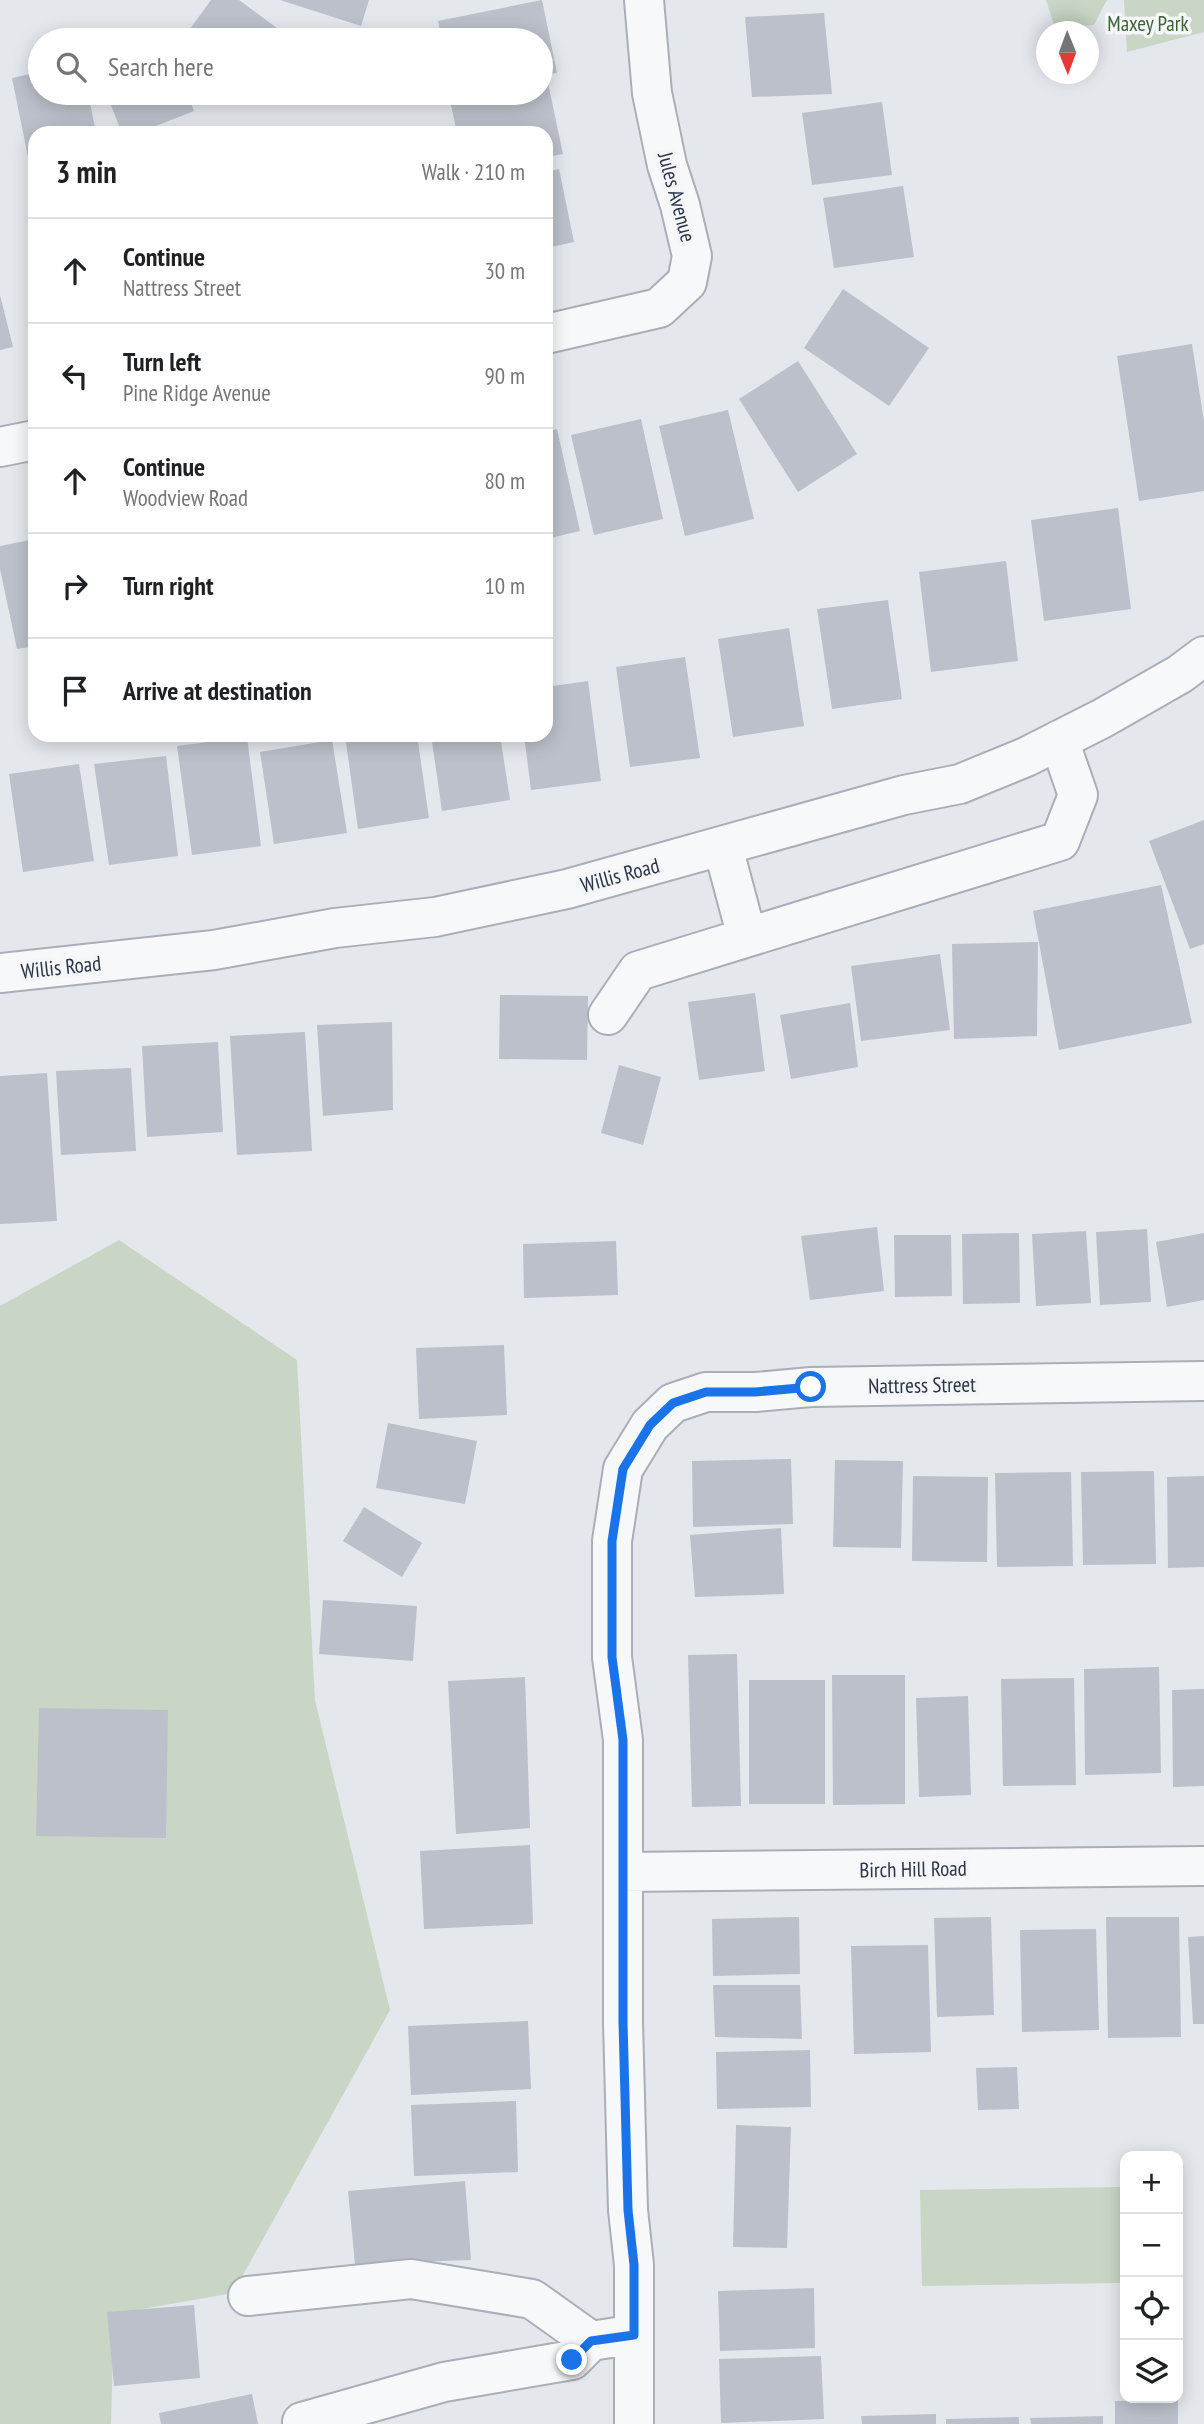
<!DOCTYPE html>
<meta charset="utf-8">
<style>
:root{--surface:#fff;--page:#f6f6f6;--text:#202124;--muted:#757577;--line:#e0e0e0}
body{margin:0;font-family:"PT Sans Narrow",sans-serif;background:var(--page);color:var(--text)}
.controls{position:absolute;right:21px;bottom:21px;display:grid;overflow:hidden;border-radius:14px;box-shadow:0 4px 18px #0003}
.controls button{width:63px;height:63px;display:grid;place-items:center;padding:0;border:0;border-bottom:2px solid var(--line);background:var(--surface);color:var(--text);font:35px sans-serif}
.compass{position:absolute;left:1036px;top:21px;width:63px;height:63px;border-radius:50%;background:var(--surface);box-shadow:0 4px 18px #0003;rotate:179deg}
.stop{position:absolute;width:21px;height:21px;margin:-16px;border:5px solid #1a73e8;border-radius:50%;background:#fff}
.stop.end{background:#1a73e8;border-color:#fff;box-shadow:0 2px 7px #0008}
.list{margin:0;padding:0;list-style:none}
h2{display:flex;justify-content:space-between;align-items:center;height:91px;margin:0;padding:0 28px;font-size:30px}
h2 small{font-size:23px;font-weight:400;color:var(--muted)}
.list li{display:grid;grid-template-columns:46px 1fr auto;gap:21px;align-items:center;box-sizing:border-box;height:105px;padding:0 28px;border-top:2px solid var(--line)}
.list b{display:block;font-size:26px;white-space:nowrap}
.list p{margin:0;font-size:23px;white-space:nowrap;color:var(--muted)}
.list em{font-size:23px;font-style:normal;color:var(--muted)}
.icon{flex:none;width:38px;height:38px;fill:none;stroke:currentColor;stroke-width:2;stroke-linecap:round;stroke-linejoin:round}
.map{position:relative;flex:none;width:1204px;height:2424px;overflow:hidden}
.search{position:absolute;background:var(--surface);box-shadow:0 4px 18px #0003;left:28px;top:28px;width:525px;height:77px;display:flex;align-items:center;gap:18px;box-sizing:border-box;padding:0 24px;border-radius:38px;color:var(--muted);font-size:26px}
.panel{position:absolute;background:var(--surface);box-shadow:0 4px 18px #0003;left:28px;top:126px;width:525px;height:616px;border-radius:21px}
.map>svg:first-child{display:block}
.green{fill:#c9d6c5}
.building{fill:#bbc0ca}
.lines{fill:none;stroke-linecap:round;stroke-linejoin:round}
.minor-casing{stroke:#a9aeb7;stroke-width:42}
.minor{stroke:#f7f8fa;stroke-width:38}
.route{stroke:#1a73e8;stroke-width:9}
.labels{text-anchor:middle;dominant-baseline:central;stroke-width:7;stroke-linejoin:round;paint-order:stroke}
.park-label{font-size:21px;fill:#3f6138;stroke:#f4f6f9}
.street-label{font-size:21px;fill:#2b3445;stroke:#f4f6f9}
</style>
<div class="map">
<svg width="1204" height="2424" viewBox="0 0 1204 2424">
<rect width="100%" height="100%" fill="#e4e7ec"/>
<!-- green -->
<path class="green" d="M1046 0H1107L1094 25 1055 28Z
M1124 0H1204V32L1127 52Z
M119 1240 297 1360 315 1700 390 2010 233 2293 114 2314 111 2424H0V1306Z
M1121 2187 1122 2283 922 2286 920 2190Z"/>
<!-- building -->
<path class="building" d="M211 0H239L293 40H182Z
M280 0H369L361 26Z
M542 0 557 73 541 76V40H442L438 21Z
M824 13 832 94 752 97 745 17Z
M40 72V93H88L96 133H35V156L28 157 12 78Z
M548 83 563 154 546 157V133H457L451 105 503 93H541V84Z
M106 93H187L194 111 138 133H122Z
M882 102 892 175 812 185 802 113Z
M559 169 574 242 546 248V172Z
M903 186 914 257 834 268 823 198Z
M843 289 929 348 889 406 804 348Z
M0 295 13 347 0 350Z
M1192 344 1204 421V491L1139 501 1117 356Z
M798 361 857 454 798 492 739 399Z
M728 410 754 519 685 536 659 426Z
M641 419 663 519 594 535 571 435Z
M557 429 580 531 546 539V432Z
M1118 508 1131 609 1044 621 1031 520Z
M35 539V646L17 649 0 569V546Z
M1006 561 1018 661 931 672 919 572Z
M888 600 902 699 832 709 817 609Z
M789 628 804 726 733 737 718 639Z
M685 657 700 758 630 767 616 667Z
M588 681 601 781 531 790 524 735H546V687Z
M345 735H417L429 818 358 829Z
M431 735H500L510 800 442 811Z
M247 737 261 846 192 855 177 746Z
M332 740 347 833 274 844 260 752Z
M166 756 178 856 109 865 94 764Z
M79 764 94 861 23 872 9 774Z
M1204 820V944L1190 949 1149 841Z
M1161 885 1192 1023 1059 1050 1033 911Z
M1038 942 1037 1036 954 1039 952 944Z
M940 954 950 1030 861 1041 851 966Z
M755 993 765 1071 699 1080 688 1002Z
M500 995 588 996 587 1060 499 1059Z
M850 1003 858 1067 791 1079 780 1015Z
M392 1022 393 1110 323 1116 317 1025Z
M305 1032 312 1151 237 1155 230 1036Z
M218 1042 223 1132 147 1137 142 1046Z
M619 1065 661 1077 643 1145 601 1133Z
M131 1068 136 1151 61 1155 56 1071Z
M47 1073 57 1221 0 1224V1076Z
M877 1227 884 1291 810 1300 801 1236Z
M1147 1229 1151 1302 1100 1305 1096 1232Z
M1086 1231 1091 1303 1036 1306 1032 1234Z
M1019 1233 1020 1303 963 1304 962 1234Z
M1204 1233V1300L1167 1307 1156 1242Z
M894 1235H951L952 1296 895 1297Z
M616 1241 618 1295 524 1298 523 1244Z
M504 1345 507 1415 419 1419 416 1348Z
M388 1423 477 1441 465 1504 376 1488Z
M791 1459 793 1524 693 1527 692 1461Z
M835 1460 903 1461 901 1548 833 1547Z
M1154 1471 1156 1564 1083 1565 1081 1472Z
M1071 1472 1073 1566 997 1567 995 1473Z
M913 1476 988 1477 987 1562 912 1561Z
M1204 1476V1567L1168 1568 1167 1477Z
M364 1507 422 1543 402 1577 343 1541Z
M781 1528 784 1594 695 1597 690 1535Z
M323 1600 417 1606 413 1661 319 1654Z
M737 1654 741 1806 692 1807 688 1655Z
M1159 1667 1161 1773 1085 1775 1084 1669Z
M832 1675H905V1804L833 1805Z
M525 1677 530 1828 456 1834 448 1681Z
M1074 1678 1076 1785 1003 1786 1001 1679Z
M749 1680H825V1804H749Z
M1204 1689V1786L1173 1787 1172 1690Z
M968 1696 971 1795 919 1797 916 1698Z
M39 1708 168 1710 166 1838 36 1836Z
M530 1845 533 1924 424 1929 420 1851Z
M799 1917 800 1974 713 1976 712 1919Z
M991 1917 994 2015 937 2017 934 1918Z
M1106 1917H1179L1181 2037 1108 2038Z
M1096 1929 1099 2030 1022 2032 1020 1930Z
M1204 1936V2024H1193L1188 1937Z
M928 1945 931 2052 854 2054 851 1946Z
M713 1985H800L802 2039 715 2037Z
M528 2021 531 2089 411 2095 408 2026Z
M810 2050 811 2107 717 2109 716 2052Z
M1017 2067 1019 2109 978 2110 976 2068Z
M516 2101 518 2172 414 2176 411 2105Z
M736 2125 791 2127 787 2248 733 2247Z
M465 2181 471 2260 355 2264 348 2191Z
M814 2288 815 2348 720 2351 718 2291Z
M194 2305 200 2378 114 2386 107 2312Z
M821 2356 824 2419 721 2423 719 2359Z
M252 2394 258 2424H161L159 2413Z
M1178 2400V2424H1115V2401Z
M936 2414V2424H862L861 2416Z
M1103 2416V2424H1031L1030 2418Z
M1019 2417V2424H946V2419Z"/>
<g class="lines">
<!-- minor casing -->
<g class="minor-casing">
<path id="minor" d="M546 334 659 308 687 282 692 256 680 205 667 165 652 93 644 0
M0 447 35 440
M723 847 747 937
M0 973 214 950 335 928 435 917 567 889 904 795 960 784 1026 757 1103 718 1180 674 1204 656
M608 1015 638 971 1060 841 1078 795 1059 740
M623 1872 1204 1866
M248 2296 411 2279 532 2299 591 2341
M302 2422 444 2382 572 2360 591 2341 617 2337
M634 2424V2265L628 2210 623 2022V1740L612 1657V1541L623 1469 650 1425 673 1403 706 1392H756L811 1387 1204 1381"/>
</g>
<!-- minor -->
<use href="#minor" class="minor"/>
</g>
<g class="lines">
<!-- route -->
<path class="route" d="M572 2360 591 2341 634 2335V2265L628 2210 623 2022V1740L612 1657V1541L623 1469 650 1425 673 1403 706 1392H755L811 1387"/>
</g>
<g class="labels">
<!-- park labels -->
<g class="park-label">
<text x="1148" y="23">Maxey Park</text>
</g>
<!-- street labels -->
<g class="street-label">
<text transform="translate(677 197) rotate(75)">Jules Avenue</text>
<text transform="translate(620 875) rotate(-15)">Willis Road</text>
<text transform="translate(61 967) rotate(-6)">Willis Road</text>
<text transform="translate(922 1385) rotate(-1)">Nattress Street</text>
<text transform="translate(913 1869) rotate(-1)">Birch Hill Road</text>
</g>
</g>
</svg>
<div class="controls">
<button>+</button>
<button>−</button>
<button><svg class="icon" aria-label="locate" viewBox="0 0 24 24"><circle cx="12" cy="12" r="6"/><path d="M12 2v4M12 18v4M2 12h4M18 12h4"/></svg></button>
<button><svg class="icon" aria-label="layers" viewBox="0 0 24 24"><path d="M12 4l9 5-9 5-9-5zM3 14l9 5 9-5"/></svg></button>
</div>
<svg class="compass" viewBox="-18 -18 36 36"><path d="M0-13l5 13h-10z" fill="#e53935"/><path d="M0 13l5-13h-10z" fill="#757577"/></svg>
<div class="stop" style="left:811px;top:1387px"></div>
<div class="stop end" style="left:572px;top:2360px"></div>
<div class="search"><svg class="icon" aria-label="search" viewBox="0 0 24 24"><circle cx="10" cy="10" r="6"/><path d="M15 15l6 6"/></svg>Search here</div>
<section class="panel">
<h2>3 min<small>Walk · 210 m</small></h2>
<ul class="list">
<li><svg class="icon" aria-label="ahead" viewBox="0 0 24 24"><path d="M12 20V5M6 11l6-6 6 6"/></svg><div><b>Continue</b><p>Nattress Street</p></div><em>30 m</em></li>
<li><svg class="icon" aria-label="left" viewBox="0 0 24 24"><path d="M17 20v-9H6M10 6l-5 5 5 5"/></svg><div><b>Turn left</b><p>Pine Ridge Avenue</p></div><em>90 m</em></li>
<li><svg class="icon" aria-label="ahead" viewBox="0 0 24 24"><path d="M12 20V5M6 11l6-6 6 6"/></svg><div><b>Continue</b><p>Woodview Road</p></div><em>80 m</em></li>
<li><svg class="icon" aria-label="right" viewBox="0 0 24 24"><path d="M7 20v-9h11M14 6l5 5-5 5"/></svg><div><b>Turn right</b></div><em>10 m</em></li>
<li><svg class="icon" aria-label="arrive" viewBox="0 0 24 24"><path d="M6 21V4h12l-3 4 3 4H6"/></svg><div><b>Arrive at destination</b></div></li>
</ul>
</section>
</div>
